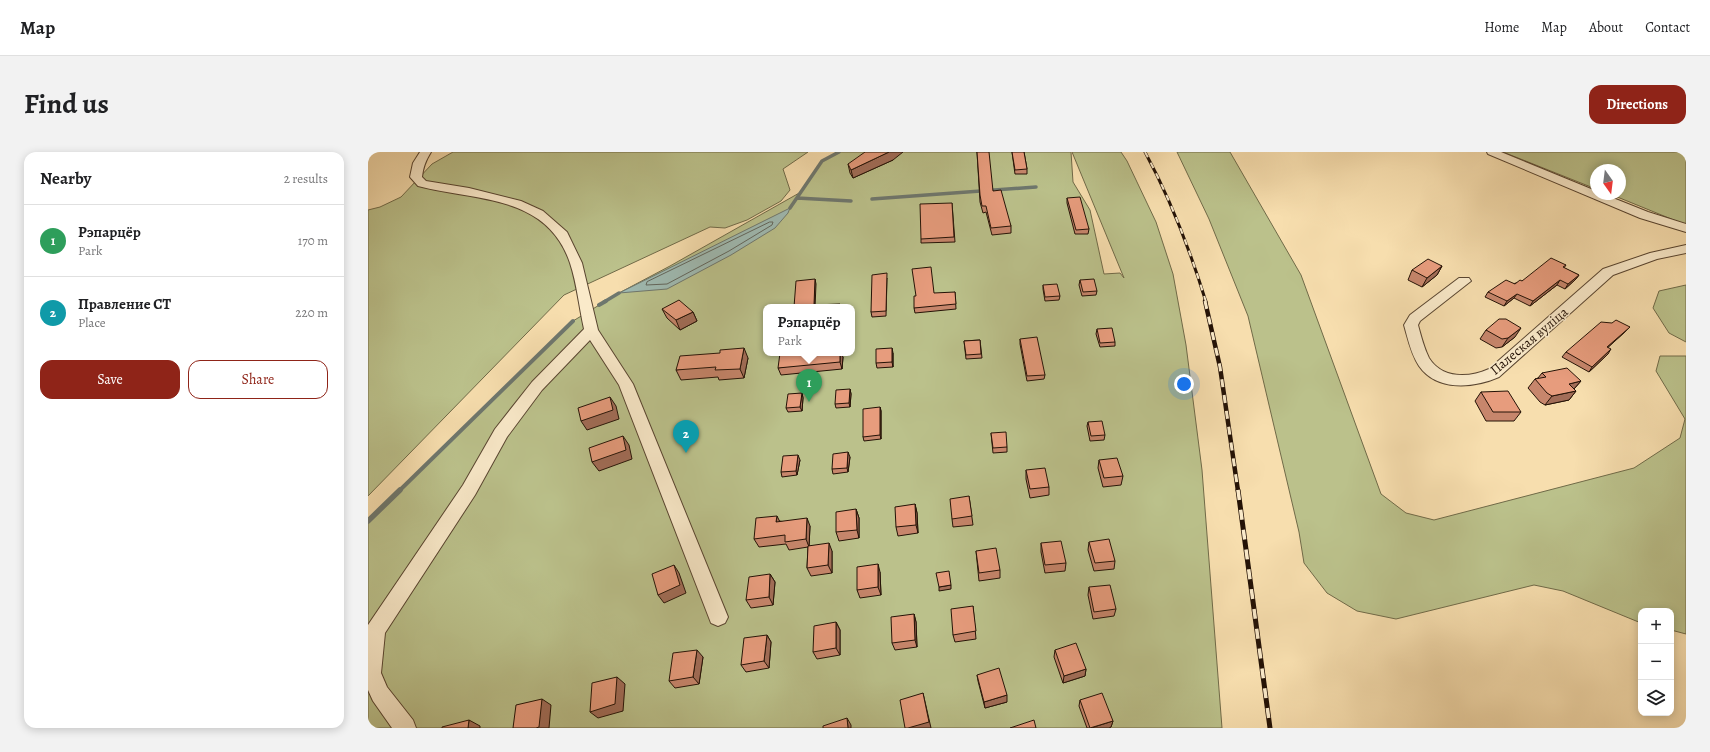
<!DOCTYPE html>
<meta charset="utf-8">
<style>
:root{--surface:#fff;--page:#f2f2f2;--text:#202124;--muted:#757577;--line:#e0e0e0;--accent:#8f2418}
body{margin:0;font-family:Alegreya,serif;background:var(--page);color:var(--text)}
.controls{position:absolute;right:12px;bottom:12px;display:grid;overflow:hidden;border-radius:8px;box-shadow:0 2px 10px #0003}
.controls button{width:36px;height:36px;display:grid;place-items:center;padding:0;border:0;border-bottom:1px solid var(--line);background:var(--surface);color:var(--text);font:20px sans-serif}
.compass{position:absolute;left:1222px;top:12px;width:36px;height:36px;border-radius:50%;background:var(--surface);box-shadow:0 2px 10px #0003;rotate:166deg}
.you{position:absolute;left:816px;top:232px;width:14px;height:14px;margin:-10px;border:3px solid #fff;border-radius:50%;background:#1a73e8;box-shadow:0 0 0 6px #1a73e833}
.badge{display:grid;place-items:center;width:26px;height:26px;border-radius:50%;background:var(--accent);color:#fff;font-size:13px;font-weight:700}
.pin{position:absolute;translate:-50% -33px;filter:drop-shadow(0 1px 2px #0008)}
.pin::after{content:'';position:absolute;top:21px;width:14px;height:12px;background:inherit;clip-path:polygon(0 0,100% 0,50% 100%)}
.popup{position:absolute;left:395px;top:152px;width:92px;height:52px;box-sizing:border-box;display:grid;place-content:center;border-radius:8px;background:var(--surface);filter:drop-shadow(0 1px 3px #0005);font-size:13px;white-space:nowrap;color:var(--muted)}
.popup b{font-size:15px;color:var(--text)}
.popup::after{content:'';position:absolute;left:50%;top:100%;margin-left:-8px;border:8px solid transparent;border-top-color:var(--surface)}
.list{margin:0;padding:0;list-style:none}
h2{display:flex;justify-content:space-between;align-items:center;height:52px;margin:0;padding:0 16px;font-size:17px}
h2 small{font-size:13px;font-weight:400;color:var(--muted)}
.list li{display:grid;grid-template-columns:26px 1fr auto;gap:12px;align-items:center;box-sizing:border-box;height:72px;padding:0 16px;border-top:1px solid var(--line)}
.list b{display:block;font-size:15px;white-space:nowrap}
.list p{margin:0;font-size:13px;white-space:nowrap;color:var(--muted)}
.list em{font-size:13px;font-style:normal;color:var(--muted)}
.actions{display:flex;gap:8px;padding:12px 16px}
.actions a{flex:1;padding:9px 0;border:1px solid var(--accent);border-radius:12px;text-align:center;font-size:14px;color:var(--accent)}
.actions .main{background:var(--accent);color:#fff}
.icon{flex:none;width:22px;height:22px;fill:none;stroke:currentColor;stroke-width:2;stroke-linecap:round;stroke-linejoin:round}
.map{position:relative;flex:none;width:1318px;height:576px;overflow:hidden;border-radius:12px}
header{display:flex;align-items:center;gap:24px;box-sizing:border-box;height:56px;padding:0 20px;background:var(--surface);border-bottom:1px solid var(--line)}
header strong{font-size:19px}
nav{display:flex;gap:22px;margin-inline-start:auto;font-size:14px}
.intro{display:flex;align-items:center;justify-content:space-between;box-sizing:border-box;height:96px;padding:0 24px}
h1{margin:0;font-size:28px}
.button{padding:10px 18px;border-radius:12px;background:var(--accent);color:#fff;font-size:14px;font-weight:700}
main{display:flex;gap:24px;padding:0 24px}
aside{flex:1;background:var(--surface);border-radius:12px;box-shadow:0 2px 10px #0003}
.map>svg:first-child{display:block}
.green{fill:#bbc18b;stroke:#706a48;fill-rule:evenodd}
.water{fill:#9fbbb3;stroke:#6e776e}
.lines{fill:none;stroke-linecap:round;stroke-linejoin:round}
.shore{stroke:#62665c;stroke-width:1}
.stream-far2{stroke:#6e776e;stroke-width:3.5}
.stream-far1{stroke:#6e776e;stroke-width:4}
.stream{stroke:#6e776e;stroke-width:5.5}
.minor-casing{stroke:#594530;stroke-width:2}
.minor{fill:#faeaca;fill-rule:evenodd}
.rail-far2-casing{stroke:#241206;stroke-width:3}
.rail-far1-casing{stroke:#241206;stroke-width:4.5}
.rail-casing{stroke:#241206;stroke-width:5}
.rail-far2{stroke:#faeaca;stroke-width:2;stroke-dasharray:6;stroke-linecap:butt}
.rail-far1{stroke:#faeaca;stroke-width:3;stroke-dasharray:8;stroke-linecap:butt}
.rail{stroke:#faeaca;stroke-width:3.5;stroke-dasharray:10;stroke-linecap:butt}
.wall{fill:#c7866c;stroke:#241206}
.shaded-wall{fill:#a26d58;stroke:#241206}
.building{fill:#e79c7d;stroke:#241206}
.labels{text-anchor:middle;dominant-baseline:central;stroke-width:3;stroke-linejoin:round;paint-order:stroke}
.street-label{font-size:14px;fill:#241206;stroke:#faeaca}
</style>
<header>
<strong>Map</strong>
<nav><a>Home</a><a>Map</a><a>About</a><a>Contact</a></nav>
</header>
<div class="intro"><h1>Find us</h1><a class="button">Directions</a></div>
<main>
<aside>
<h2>Nearby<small>2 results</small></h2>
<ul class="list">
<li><span class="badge" style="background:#2e9e5b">1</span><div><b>Рэпарцёр</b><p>Park</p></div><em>170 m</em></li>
<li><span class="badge" style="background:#0f9aa8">2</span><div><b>Правление СТ</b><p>Place</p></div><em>220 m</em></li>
</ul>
<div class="actions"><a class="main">Save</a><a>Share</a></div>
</aside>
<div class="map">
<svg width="1318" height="576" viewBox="0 0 1318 576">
<rect width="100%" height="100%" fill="#f7deae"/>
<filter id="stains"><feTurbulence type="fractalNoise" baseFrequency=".005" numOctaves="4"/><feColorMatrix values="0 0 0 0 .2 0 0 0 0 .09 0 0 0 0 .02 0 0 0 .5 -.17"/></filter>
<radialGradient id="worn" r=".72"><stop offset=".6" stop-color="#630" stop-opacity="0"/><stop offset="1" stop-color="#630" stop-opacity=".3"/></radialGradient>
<!-- green -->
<path class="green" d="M85 0H440L415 17 422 38 413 49 379 68 357 76 342 75 196 143 0 344V58L12 55 33 45 64 12Z
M471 0H703L705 30 722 58 736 122 752 121 756 126 704 0H753L759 9 788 70 805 122 818 193 834 318 854 576H0V369L205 169 251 141 302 114 433 40 454 9ZM398 155H484V201H398Z
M809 0H862L933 123 1013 342 1038 361 1066 368 1266 316 1312 286 1317 267 1288 219 1292 204H1318V482L1303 478V459H1273V471L1195 439 1166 433 1028 467 989 459 959 441 936 411 931 380 880 164 841 67Z
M1135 0H1318V73L1242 42H1252V18H1228V37Z
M1318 133V190L1301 181 1285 156 1291 139Z"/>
<!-- water -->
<path class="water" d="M422 56 420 61 407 76 363 103 299 137 251 141Z"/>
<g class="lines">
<!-- shore -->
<path class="shore" d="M402 70H405L404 73 361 99 299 132 278 133 279 130Z"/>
<!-- stream-far2 -->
<path class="stream-far2" d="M429 46 483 49
M504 47 668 35
M422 56 454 9 471 0
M236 150 251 141"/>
<!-- stream-far1 -->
<path class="stream-far1" d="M231 153 238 149
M31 339 205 169"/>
<!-- stream -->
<path class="stream" d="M0 369 32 338"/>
<!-- minor casing -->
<g class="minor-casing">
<path id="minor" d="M52 0H63C58 8 55 15 54 25L58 29 101 36 153 49 175 59 199 80 214 111 230 178 265 232 360 465 357 471 350 474 343 471 251 233 222 188 174 238 139 285 107 343 17 481 13 521 19 535 45 568 48 576H24L5 549 0 538V473L95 333 127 277 164 230 216 177C211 155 209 132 202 111 179 42 107 49 50 34L42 25 45 11Z
M1119 0H1133L1228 39V42H1235L1280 60 1318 72V80L1272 66 1120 2Z
M1318 93V101L1289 107 1245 123 1131 225C1106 236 1069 240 1051 214 1043 202 1040 187 1036 173L1042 163 1091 126H1101L1103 129 1052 169 1050 173C1053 184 1056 196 1061 206 1074 227 1101 226 1121 217L1235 117 1282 101Z"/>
</g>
<!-- minor -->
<use href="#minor" class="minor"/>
<!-- rail-far2 casing -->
<g class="rail-far2-casing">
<path id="rail-far2" d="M777 0C803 48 822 98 838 150"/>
</g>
<!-- rail-far1 casing -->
<g class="rail-far1-casing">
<path id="rail-far1" d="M837 149 852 215 870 339"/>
</g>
<!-- rail casing -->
<g class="rail-casing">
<path id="rail" d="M870 338 902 576"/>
</g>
<!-- rail-far2 -->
<use href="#rail-far2" class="rail-far2"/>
<!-- rail-far1 -->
<use href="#rail-far1" class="rail-far1"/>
<!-- rail -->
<use href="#rail" class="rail"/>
</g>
<!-- wall -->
<path class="wall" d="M609 0 625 39 643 74V81L624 83 618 60 615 61 612 50Z
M644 0H656L659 17V22H647Z
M525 8 485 26 482 21 480 12Z
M699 46 721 77 720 82H707L699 51Z
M584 51 587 90 553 91V87Z
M1198 113 1196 116 1211 123 1208 127 1197 137 1189 133 1162 154 1146 146 1136 154 1117 145 1120 140 1154 129Z
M1074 114 1069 123 1054 135 1040 128 1044 118Z
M519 126 518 164 504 165 503 160Z
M712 128 729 139 728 143 714 144 711 133Z
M675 133 692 144 691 148 677 149 675 137Z
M587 140 588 157 547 161 546 156Z
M294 157 325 160 329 169 312 178 299 166Z
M1262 175 1258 179 1240 195V202L1221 220 1194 205 1198 200Z
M729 177 747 190V194L732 195 728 182Z
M1118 178 1147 185 1134 195 1128 196 1112 187Z
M652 187 677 223 676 227 659 229 652 192Z
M612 188 614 206 598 207 596 189Z
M525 201V215L509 216 508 211Z
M475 205 474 217 413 223 410 216Z
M380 206 376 226 351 228 350 225 313 228 308 218Z
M1174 221 1213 229 1206 237 1208 239 1201 248 1177 253 1172 250 1160 236 1167 227 1170 226Z
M482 237 483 242 482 255 468 256 467 252Z
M1113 240 1153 260 1146 269H1118L1107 249Z
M434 241 435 246 434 259 420 260 418 256Z
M512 255 513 259V287L496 289 495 285Z
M720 270 737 283 736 288 722 289 719 274Z
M623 281 639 295V300L625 301Z
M482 305 480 320 465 322 464 317Z
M432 308 429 323 414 325 413 320Z
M731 308 755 324 753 333 735 335 730 316Z
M658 318 681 335V343L662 346 658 327Z
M601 344 605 373 585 375 584 367Z
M547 352 549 361 550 381 530 384 528 375Z
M488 357 491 366V386L471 389 468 380Z
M411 369 442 374 441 394 464 399V421L443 424 439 416 440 395 421 398 418 392 391 395 386 387Z
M721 390 747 409 746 417 726 419 720 398Z
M673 391 698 411 697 419 677 421 673 400Z
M608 399 632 418V426L611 429Z
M512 420 513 443 492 446 489 438Z
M402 422 407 430 405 453 383 456 378 448Z
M721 435 748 457 746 464 725 467 720 443Z
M605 454 608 487 587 490 585 483Z
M546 462 548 470 549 495 527 498 524 491Z
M468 470 472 478V503L449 507 445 500Z
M399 483 403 490 401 516 378 520 373 513Z
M687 498 718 517 717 524 695 531 686 505Z
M335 505 331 532 307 536 301 529Z
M609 523 639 550 617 556 610 529Z
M712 548 745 569 743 575 741 576H719L711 554Z"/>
<!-- shaded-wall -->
<path class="shaded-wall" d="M521 0H535L525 8 485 26 483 18Z
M1074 114 1069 123 1054 135 1059 126Z
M1211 123 1208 127 1197 137 1200 132Z
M447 127 448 132 447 155 446 153Z
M1192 128 1189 133 1162 154 1165 149Z
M1149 142 1146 146 1136 154 1139 149Z
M325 160 329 169 312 178 308 168Z
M1262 175 1258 179 1235 200 1239 195Z
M1153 176 1147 185 1134 195 1140 186Z
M376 196 380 206 376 226 372 217Z
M524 196 525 201V215L524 210Z
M1243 197 1240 202 1221 220 1224 215Z
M472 201H473L475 205 474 217 472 210Z
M1213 229 1205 238 1201 232Z
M482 237 483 242 482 255 481 251Z
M1208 239 1201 248 1177 253 1184 244Z
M434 241 435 246 434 259 432 255Z
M242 245 248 254 251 267 219 278 213 269Z
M512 255 513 259V287L512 283Z
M255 284 261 293 264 307 231 319 224 310Z
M480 300 482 305 480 320 479 316Z
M430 303 432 308 429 323 428 319Z
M547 352 549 361 550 381 548 373Z
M488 357 491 366V386L489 378Z
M409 364 413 372 408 370Z
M439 366 442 374 441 395 438 387Z
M461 391 464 399V421L460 413Z
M510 412 512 420 513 443 510 435Z
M306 413 311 421 318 441 296 451 290 443Z
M402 422 407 430 405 453 401 445Z
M583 433V437L571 439V435Z
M546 462 548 470 549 495 547 488Z
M468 470 472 478V503L468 496Z
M399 483 403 490 401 516 396 509Z
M329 498 335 505 331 532 325 525Z
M718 517 717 524 695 531 696 524Z
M249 525 257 532 255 559 230 566 222 560Z
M555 541 563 576H540Z
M639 543V550L617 556 616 550Z
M174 547 183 553 181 576H168Z
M479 566 483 573V576H480Z
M101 568 112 574V576H100Z
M745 569 743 575 741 576H723Z"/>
<!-- building -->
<path class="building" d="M497 0H521L483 18 480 12Z
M609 0H621L625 39 633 38 643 74 623 76 618 54H614L612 43Z
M644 0H656L659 17 647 18Z
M712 45 721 77 708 78 699 46Z
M584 51 586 85 553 87 552 52Z
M1183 106 1198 113 1195 115 1211 123 1200 132 1192 128 1165 149 1149 142 1139 149 1120 140 1138 128 1147 132 1152 128 1154 129Z
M1060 107 1074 114 1059 126 1044 118Z
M563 115 566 141 587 140 588 152 546 156V144H548L544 117Z
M519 121 518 159 503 160 504 123Z
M447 127 446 153 472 152V155H419H426L428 129Z
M726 127 729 139 715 140 712 128Z
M689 132 692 144 677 145 675 133Z
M311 148 325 160 308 168 294 157Z
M1131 167H1138L1153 176 1140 186 1134 187 1118 178Z
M1248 168 1262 175 1239 195 1243 197 1224 215 1198 200 1233 170 1244 171Z
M744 176 747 190 732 191 729 177Z
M669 185 677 223 659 224 652 187Z
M612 188 613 202 598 203 596 189Z
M376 196 372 217 347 218 348 215 308 218 312 204 352 201V198Z
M524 196V210L508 211V197Z
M412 201H472V210L410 216Z
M1199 216 1213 229 1201 232 1208 239 1184 244 1179 241 1167 227 1178 225 1174 221Z
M482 237 481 251 467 252 468 238Z
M1140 239 1153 260H1125L1113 240Z
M434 241 432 255 418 256 420 242Z
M242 245 245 258 213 269 210 256Z
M512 255V283L495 285V257Z
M734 269 737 283 723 284 720 270Z
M638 280 639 295 625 296 623 281Z
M255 284 258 298 224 310 221 296Z
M480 300 479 316 464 317 465 302Z
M430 303 428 319 413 320 415 304Z
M749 306 755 324 736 326 731 308Z
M677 316 681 335 662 337 658 318Z
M601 344 604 364 584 367 582 347Z
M547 352 548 373 528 375 527 355Z
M488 357 489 378 468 380V360Z
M409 364 408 370 439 366 438 387 417 390V383L386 387 388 366Z
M741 387 747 409 727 411 721 390Z
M693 389 698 411 677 413 673 391Z
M461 391 460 413 439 416 440 394Z
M628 396 632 418 611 421 608 399Z
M510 412V435L489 438V415Z
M306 413 312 433 290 443 284 422Z
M581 419 583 433 571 435 568 421Z
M402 422 401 445 378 448 381 425Z
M742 433 748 457 726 460 721 435Z
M605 454 608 479 585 483 583 457Z
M546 462 547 488 524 491 523 465Z
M468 470V496L445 500 446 474Z
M399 483 396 509 373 513 376 486Z
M708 491 718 517 696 524 687 498Z
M329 498 325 525 301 529 305 501Z
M631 516 639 543 616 550 609 523Z
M249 525 247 552 222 560 224 531Z
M555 541 561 570 540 576H537L532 548Z
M734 541 745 569 722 576 712 548Z
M174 547 171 575 168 576H145L148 553Z
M479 566 480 576H455V574Z
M101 568 100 576H74V575Z
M666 568 668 576H642Z"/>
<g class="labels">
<!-- street labels -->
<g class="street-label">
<text transform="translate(1161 189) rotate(-40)">Палеская вуліца</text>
</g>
</g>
<rect width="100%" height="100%" filter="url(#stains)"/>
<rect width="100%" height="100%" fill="url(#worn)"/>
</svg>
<div class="controls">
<button>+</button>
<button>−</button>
<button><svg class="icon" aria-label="layers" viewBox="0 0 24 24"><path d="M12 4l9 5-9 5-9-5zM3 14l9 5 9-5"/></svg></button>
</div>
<svg class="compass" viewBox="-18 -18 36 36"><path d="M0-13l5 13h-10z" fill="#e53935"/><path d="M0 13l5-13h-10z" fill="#757577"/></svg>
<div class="you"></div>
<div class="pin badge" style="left:441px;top:250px;background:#2e9e5b">1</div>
<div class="popup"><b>Рэпарцёр</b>Park</div>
<div class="pin badge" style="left:318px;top:301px;background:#0f9aa8">2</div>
</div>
</main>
